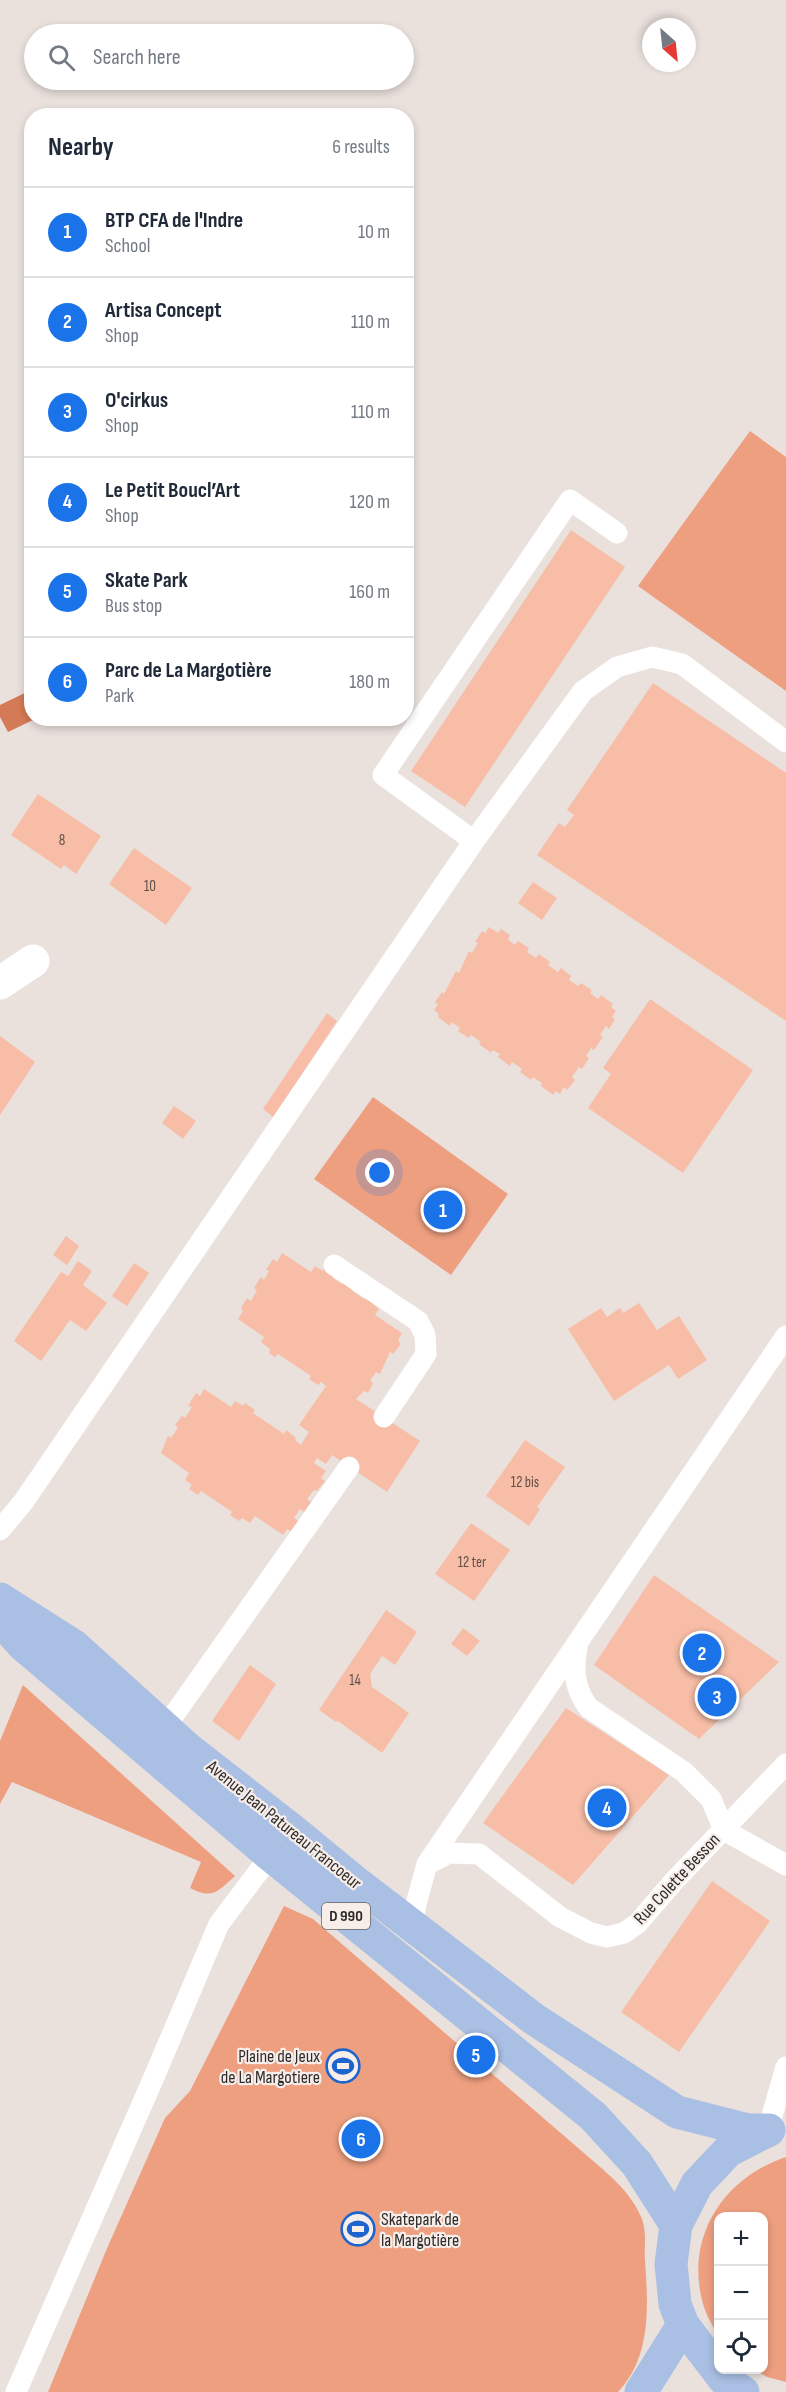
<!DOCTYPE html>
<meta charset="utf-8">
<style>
:root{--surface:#fff;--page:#f2f2f3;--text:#1f2937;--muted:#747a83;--line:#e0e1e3;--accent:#1a73e8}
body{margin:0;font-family:"Sofia Sans Condensed",sans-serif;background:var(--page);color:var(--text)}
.controls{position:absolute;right:18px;bottom:18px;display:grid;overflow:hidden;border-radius:12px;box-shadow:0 3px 9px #0003}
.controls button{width:54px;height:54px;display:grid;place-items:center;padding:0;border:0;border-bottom:2px solid var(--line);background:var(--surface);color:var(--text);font:30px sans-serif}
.compass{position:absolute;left:642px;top:18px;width:54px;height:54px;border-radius:50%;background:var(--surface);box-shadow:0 3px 9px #0003;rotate:153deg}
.you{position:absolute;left:380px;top:1173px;width:21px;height:21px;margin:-15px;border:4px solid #fff;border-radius:50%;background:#1a73e8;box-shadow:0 0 0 9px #1a73e833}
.badge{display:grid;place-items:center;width:39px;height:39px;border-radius:50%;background:var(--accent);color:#fff;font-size:20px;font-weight:700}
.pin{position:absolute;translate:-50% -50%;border:3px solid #fff;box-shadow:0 2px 6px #0006}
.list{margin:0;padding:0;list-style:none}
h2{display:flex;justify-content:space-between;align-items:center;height:78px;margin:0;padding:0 24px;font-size:26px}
h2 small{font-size:20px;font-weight:400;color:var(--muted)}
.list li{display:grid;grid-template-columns:39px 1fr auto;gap:18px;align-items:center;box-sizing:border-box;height:90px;padding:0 24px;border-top:2px solid var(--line)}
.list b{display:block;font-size:22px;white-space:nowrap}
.list p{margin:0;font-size:20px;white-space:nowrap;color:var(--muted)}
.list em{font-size:20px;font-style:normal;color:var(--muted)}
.icon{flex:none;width:33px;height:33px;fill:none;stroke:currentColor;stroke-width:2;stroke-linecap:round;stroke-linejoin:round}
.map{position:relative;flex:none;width:786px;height:2392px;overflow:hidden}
.search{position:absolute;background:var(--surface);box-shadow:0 3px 9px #0003;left:24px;top:24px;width:390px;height:66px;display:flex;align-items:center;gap:15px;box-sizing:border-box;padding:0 21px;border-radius:33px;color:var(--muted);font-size:22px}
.panel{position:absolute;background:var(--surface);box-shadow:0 3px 9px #0003;left:24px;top:108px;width:390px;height:618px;border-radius:24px}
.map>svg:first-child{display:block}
.green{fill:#ee9f80}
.water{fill:#d57a56}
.building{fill:#f7bda6}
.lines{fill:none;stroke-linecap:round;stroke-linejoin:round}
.lane{stroke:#fff;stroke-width:21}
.street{stroke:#fff;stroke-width:33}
.primary{stroke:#a9bfe3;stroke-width:33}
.labels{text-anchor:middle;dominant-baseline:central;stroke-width:4.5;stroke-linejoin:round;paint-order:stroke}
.number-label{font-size:15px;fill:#605049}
.shield{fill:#f7eeea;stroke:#6a6664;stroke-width:1.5}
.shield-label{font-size:16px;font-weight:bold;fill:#2e2b2a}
.street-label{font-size:18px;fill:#2e2b2a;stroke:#f7eeea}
.poi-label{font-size:18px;fill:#2e2b2a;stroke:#f7eeea;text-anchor:end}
</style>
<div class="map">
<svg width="786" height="2392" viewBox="0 0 786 2392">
<rect width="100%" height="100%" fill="#eae1dd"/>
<!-- green -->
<path class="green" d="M750 431 786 457V691L638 586Z
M373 1097 508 1194 451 1275 314 1179Z
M23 1685 235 1876C218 1891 213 1900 190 1888L201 1862 12 1782 0 1804V1741Z
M284 1906 313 1919 592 2160C612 2177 632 2194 642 2219 647 2233 644 2246 645 2260 648 2306 652 2356 618 2392H48L108 2246 165 2118 190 2091Z
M786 2157V2382L767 2377 755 2370H764V2216H718V2337C714 2327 707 2317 704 2307 683 2240 722 2178 786 2157Z"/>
<!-- water -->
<path class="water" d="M31 690 32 718 35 719 8 732 0 717V705Z"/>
<!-- building -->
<path class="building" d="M571 530 625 567 465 807 411 771Z
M653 683 786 773V1021L537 855 559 823 565 827 574 815 567 810Z
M38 794 101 836 76 874 64 865 61 869 11 835Z
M134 848 192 888 166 925 109 884Z
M533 882 557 898 542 920 518 903Z
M489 927 498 933 501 929 510 935 508 940 515 945 518 941 529 948 527 952 536 958 539 954 550 962 548 965 558 972 561 968 571 976 569 980 578 986 581 983 592 990 590 993 598 999 601 995 613 1004 611 1007 616 1011 612 1017 615 1019 609 1029 606 1026 600 1035 603 1037 594 1050 591 1048 586 1056 589 1058 582 1069 579 1067 572 1077 575 1080 567 1090 564 1087 560 1094 556 1091 553 1095 541 1086 542 1083 533 1077 531 1080 520 1072 522 1069 512 1062 510 1066 498 1057 500 1054 493 1050 491 1053 479 1044 481 1042 471 1035 469 1038 458 1031 460 1028 452 1022 450 1026 438 1017 439 1014 434 1010 438 1004 435 1002 442 992 444 994 456 971 459 973 469 951 472 953 478 943 475 942 482 931 485 933Z
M650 999 753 1070 683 1173 588 1108 611 1074 603 1068Z
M327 1013 337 1021 273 1117 263 1109Z
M0 1036 35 1062 0 1115Z
M174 1106 196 1121 183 1139 162 1123Z
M66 1236 79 1246 67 1265 53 1255Z
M282 1253 311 1272 315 1266 323 1271 325 1268 335 1275 333 1278 342 1284 344 1280 353 1287 351 1290 364 1299 366 1295 374 1301 373 1304 379 1309 375 1315 402 1333 398 1341 401 1344 393 1354 390 1352 380 1374 376 1372 370 1381 373 1383 368 1393 364 1391 356 1399 420 1441 387 1492 332 1455 326 1464 317 1458 314 1463 326 1471 321 1478 325 1481 317 1491 314 1490 307 1499 311 1502 304 1512 300 1509 294 1518 298 1521 291 1531 287 1529 283 1535 255 1516 250 1523 242 1518 239 1521 230 1515 232 1512 201 1491 198 1495 189 1489 192 1485 185 1480 189 1473 161 1453 168 1436 171 1438 178 1428 175 1425 182 1416 185 1418 192 1407 188 1406 196 1393 200 1396 204 1389 231 1407 235 1401 243 1406 245 1403 255 1410 253 1413 284 1434 286 1430 296 1438 295 1440 301 1445 309 1432 299 1425 326 1386 321 1382 318 1385 309 1379 311 1376 278 1354 275 1357 269 1353 270 1349 261 1342 264 1337 238 1319 243 1311 241 1308 247 1298 251 1301 257 1290 254 1288 261 1277 264 1280 269 1271 266 1270 273 1259 277 1262Z
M78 1261 92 1271 83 1285 107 1303 86 1331 70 1320 41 1361 14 1341 61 1272 68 1276Z
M134 1263 149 1273 127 1306 112 1296Z
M639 1303 657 1330 679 1316 707 1360 678 1379 669 1365 614 1401 568 1329 601 1308 607 1317 620 1308 623 1313Z
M525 1440 565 1467 537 1507 540 1509 529 1526 486 1496Z
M471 1523 510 1550 474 1601 435 1574Z
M654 1575 779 1662 699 1739 594 1665Z
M386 1610 417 1632 395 1665 382 1656 370 1674 372 1687 409 1713 382 1753 338 1721 336 1722 319 1710Z
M463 1628 480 1641 467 1656 451 1644Z
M250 1665 276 1684 239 1741 212 1721Z
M566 1708 669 1775 573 1885 483 1823Z
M712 1881 770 1921 679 2052 621 2012Z
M476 2055 492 2069 486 2075 470 2061Z"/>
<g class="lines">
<!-- lane -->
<path class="lane" d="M474 841 383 775 570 500 617 533
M334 1265 418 1321 425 1335 426 1354 384 1417
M0 1530 24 1501 474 841 583 691 617 667 652 657 682 664 786 742
M577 1647C573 1670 574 1689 589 1708L684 1772 711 1799 724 1830 786 1865
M164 1729 349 1467
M428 1864 449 1853 479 1854 560 1917 591 1933 607 1937 624 1933 638 1923 674 1881 786 1764
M413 1926 416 1904 427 1864 786 1336
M768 2130 786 2067
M16 2392 154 2077 219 1924 265 1863 269 1854"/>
<!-- street -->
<path class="street" d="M0 983 33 961"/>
<!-- primary -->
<path class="primary" d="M0 1599 74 1646 188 1749 292 1830 354 1881 534 2019 677 2112 748 2130H768
M0 1619 23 1645 269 1854 593 2116 637 2164 676 2225
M641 2392 683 2325
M743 2392 724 2379 683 2325 675 2304 671 2264 676 2225 697 2184 728 2151 769 2130"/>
</g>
<!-- icons -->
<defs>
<g id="stadium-ring" transform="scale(1.725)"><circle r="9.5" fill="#f7eeea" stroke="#1d64cf" stroke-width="1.5"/><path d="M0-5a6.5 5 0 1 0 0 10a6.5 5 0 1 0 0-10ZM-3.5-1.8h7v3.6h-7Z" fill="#1d64cf"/></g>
</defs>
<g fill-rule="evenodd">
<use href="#stadium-ring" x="343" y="2066"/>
<use href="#stadium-ring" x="358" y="2229"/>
</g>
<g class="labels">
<!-- number labels -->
<g class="number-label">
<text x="62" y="840">8</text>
<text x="150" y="886">10</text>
<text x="525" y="1482">12 bis</text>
<text x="472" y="1562">12 ter</text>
<text x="355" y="1680">14</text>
</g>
<!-- shield labels -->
<rect class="shield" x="322" y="1903" width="48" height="26" rx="4.5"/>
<g class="shield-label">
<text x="346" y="1916">D 990</text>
</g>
<!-- street labels -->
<g class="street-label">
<text transform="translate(284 1825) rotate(39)">Avenue Jean Patureau Francoeur</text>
<text transform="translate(677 1879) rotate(-47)">Rue Colette Besson</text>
</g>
<!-- poi labels -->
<g class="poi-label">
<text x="320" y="2056">Plaine de Jeux<tspan x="320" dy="21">de La Margotiere</tspan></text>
<text x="381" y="2219" text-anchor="start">Skatepark de<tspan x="381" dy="21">la Margotière</tspan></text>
</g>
</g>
</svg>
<div class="controls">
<button>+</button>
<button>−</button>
<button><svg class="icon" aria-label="locate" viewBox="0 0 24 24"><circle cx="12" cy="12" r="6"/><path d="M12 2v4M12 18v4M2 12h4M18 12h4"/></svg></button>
</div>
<svg class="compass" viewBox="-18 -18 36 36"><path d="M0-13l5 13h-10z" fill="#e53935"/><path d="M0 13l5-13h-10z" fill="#747a83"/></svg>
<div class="you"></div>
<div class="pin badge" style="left:443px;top:1210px">1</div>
<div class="pin badge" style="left:702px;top:1653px">2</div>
<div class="pin badge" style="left:717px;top:1697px">3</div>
<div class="pin badge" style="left:607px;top:1808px">4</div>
<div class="pin badge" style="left:476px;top:2055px">5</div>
<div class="pin badge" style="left:361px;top:2139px">6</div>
<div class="search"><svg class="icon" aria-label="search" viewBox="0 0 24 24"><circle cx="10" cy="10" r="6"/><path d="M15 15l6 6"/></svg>Search here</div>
<section class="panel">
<h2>Nearby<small>6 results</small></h2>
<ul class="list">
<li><span class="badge">1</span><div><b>BTP CFA de l'Indre</b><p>School</p></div><em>10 m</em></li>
<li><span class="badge">2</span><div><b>Artisa Concept</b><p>Shop</p></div><em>110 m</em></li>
<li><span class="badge">3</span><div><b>O'cirkus</b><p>Shop</p></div><em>110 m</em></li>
<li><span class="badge">4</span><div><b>Le Petit Boucl’Art</b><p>Shop</p></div><em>120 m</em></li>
<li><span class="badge">5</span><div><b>Skate Park</b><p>Bus stop</p></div><em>160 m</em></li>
<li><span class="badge">6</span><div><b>Parc de La Margotière</b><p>Park</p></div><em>180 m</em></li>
</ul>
</section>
</div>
